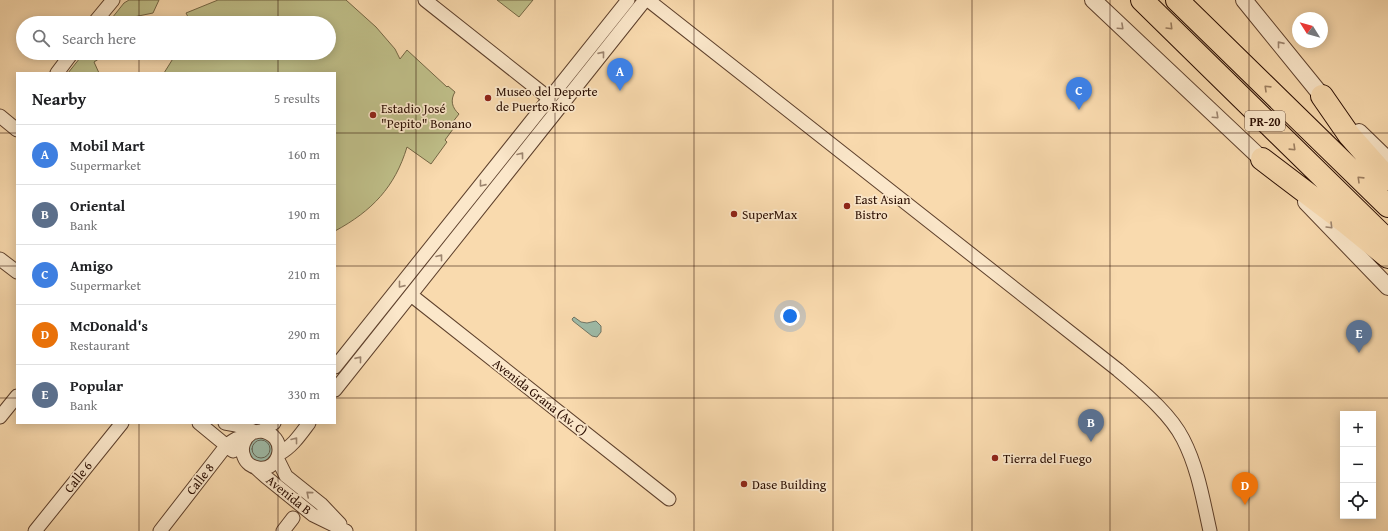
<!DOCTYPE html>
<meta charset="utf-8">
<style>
:root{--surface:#fff;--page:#f6f6f6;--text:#202124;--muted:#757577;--line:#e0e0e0;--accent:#7c3aed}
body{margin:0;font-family:"Gentium Book Plus",serif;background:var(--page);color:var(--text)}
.controls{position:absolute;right:12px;bottom:12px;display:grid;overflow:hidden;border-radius:0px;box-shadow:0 2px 10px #0003}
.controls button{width:36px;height:36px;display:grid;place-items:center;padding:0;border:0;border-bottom:1px solid var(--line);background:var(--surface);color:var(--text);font:20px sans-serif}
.compass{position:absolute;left:1292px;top:12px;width:36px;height:36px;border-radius:50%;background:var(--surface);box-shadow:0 2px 10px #0003;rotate:307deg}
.you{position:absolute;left:790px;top:316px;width:14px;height:14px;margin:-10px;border:3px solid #fff;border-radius:50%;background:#1a73e8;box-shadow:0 0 0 6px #1a73e833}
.badge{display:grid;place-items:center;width:26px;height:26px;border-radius:50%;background:var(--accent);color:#fff;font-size:13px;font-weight:700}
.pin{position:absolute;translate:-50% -33px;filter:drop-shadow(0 1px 2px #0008)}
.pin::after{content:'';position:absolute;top:21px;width:14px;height:12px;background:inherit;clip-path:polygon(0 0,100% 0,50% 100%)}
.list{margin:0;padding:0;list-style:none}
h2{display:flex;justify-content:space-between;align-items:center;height:52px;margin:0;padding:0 16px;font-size:17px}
h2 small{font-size:13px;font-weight:400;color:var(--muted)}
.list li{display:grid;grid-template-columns:26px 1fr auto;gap:12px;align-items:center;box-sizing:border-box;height:60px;padding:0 16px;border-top:1px solid var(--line)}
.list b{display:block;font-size:15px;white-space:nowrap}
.list p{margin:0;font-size:13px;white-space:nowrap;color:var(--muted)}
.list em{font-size:13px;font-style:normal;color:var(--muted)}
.icon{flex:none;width:22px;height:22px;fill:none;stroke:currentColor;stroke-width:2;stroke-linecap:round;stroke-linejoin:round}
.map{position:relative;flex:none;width:1388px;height:531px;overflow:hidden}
.search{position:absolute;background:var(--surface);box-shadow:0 2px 10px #0003;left:16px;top:16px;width:320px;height:44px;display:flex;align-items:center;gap:10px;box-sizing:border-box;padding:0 14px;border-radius:22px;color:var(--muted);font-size:15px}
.panel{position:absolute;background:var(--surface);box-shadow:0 2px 10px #0003;left:16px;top:72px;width:320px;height:352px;border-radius:0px}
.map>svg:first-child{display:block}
.green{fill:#bfbf89;stroke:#746644}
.water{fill:#9ebba8;stroke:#707565}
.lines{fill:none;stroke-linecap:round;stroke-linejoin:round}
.shore{stroke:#646454;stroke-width:1}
.minor-casing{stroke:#5e402c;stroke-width:15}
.tertiary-casing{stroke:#5e402c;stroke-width:18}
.motorway-casing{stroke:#2a0d00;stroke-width:24}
.minor{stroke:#fbe7ca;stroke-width:13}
.tertiary{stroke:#fbe7ca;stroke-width:16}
.motorway{stroke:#f9daae;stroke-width:22}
.oneway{stroke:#9d856f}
.oneway2{stroke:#9c7e60}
.grid{fill:none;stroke:#2a0d00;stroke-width:1;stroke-opacity:0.55}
.poi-dot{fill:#8f2418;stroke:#fbe7ca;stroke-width:1.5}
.labels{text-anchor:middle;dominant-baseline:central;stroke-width:3.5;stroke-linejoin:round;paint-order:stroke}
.shield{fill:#fbe7ca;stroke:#694e3d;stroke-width:1}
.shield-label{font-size:12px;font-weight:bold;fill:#2a0d00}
.poi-label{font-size:13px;fill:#2a0d00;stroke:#fbe7ca;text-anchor:start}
.street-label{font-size:13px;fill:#2a0d00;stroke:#fbe7ca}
</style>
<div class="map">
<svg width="1388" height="531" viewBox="0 0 1388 531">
<rect width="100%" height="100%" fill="#f9daae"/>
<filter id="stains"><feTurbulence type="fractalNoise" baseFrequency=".005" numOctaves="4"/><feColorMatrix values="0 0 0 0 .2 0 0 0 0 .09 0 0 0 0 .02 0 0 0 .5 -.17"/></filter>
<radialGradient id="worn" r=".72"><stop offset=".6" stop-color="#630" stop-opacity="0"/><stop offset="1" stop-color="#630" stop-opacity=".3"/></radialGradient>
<!-- green -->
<path class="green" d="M129 0H159L153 13 114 21V23H108L124 3Z
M218 0H346L376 27 395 49 400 59 407 50 447 87 448 86 455 92C450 100 452 108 459 114L452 123 456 125 445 140 447 142 431 164 407 147C395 187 372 211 335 231V73H164L174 57 178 53H329V23H228L226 19 217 23H191L186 13Z
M497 0H533L519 17Z
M84 53H108L94 62 99 73H68Z"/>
<!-- water -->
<path class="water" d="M574 317 581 322 587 323 596 321 601 326V332L597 337 592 336 573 321 572 319Z
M255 437 268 438 274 449C264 475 243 457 249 444 250 441 253 439 255 437Z"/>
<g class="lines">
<!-- shore -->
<path class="shore" d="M252 449a9 9 0 1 1 18 0a9 9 0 1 1-18 0Z"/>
<!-- minor casing -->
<g class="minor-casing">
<path id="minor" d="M425 0 550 99
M648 0 1118 370C1140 389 1170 413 1183 439 1198 468 1203 500 1210 531
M94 23 113 0
M57 73 72 53
M0 116 17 130
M0 259 17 272
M411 295 669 499
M335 367 628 0
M335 390 645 0
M0 417 17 396
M199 423 233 451
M225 423 236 425 256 432
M260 431C289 434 282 472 258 468 252 467 246 463 244 457 240 448 244 438 252 433 255 431 258 432 261 431 266 429 270 425 274 423
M279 454C292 447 300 435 309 423
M277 458 286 476 321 504 340 524
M256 468 266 477 313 515 346 531
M35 531 122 423
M160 531 226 446C233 440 239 436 247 437
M283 531 293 518"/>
</g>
<!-- tertiary casing -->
<g class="tertiary-casing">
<path id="tertiary" d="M1093 0 1269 166
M1244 0 1322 96 1329 104
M1359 132 1388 160
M1306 202 1388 287"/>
</g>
<!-- motorway casing -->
<g class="motorway-casing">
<path id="motorway" d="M1142 0 1388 241
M1177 0 1388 206
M1322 96 1349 135 1388 179
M1262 159 1345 222 1388 257"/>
</g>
<!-- minor -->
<use href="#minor" class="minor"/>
<!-- tertiary -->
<use href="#tertiary" class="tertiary"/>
<!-- motorway -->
<use href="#motorway" class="motorway"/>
</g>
<!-- one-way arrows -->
<defs><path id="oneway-chevron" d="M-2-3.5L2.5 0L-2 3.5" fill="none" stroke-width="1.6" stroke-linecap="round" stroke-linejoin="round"/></defs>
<g class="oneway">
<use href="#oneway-chevron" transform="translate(1121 27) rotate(43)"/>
<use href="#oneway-chevron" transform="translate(1280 44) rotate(-129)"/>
<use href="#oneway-chevron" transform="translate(602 54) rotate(-51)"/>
<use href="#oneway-chevron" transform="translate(1216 116) rotate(43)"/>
<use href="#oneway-chevron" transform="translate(521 155) rotate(-52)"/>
<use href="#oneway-chevron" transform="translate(482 184) rotate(129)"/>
<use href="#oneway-chevron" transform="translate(1330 226) rotate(45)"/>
<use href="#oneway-chevron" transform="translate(440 257) rotate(-52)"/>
<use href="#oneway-chevron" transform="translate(401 285) rotate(129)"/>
<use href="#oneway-chevron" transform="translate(359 359) rotate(-51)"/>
<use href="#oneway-chevron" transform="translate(295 440) rotate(-52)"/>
<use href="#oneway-chevron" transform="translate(309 494) rotate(-140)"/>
</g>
<g class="oneway2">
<use href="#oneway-chevron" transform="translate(1170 27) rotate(45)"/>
<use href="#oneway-chevron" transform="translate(1267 88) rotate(-136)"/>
<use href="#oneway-chevron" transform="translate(1293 148) rotate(44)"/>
<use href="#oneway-chevron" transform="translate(1360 179) rotate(-136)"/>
</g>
<!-- grid -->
<path class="grid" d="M139 0V23M278 0V23M416 0V531M555 0V531M694 0V531M833 0V531M972 0V531M1110 0V531M1249 0V531M139 53V73M278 53V73M0 133H17M335 133H1388M0 266H17M335 266H1388M0 398H17M335 398H1388M139 423V531M278 423V531"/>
<!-- markers -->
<g class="poi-dot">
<circle cx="488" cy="98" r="4"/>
<circle cx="373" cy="115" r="4"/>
<circle cx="847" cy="206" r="4"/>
<circle cx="734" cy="214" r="4"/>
<circle cx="995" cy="458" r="4"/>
<circle cx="744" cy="484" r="4"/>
</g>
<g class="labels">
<!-- shield labels -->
<rect class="shield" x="1245" y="111" width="40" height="20" rx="3"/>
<g class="shield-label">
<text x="1265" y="121">PR-20</text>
</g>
<!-- poi labels -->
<g class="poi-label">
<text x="496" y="91">Museo del Deporte<tspan x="496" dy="15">de Puerto Rico</tspan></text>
<text x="381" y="108">Estadio José<tspan x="381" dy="15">"Pepito" Bonano</tspan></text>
<text x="855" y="199">East Asian<tspan x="855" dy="15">Bistro</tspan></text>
<text x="742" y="214">SuperMax</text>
<text x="1003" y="458">Tierra del Fuego</text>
<text x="752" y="484">Dase Building</text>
</g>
<!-- street labels -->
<g class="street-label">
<text transform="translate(540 397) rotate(38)">Avenida Grana (Av. C)</text>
<text transform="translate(78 477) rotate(-51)">Calle 6</text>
<text transform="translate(200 479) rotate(-52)">Calle 8</text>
<text transform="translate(289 495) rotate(39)">Avenida B</text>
</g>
</g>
<rect width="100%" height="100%" filter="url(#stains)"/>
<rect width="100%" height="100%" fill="url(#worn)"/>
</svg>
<div class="controls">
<button>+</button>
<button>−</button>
<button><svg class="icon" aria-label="locate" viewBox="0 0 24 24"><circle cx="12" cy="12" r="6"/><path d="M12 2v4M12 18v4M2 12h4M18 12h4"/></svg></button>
</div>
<svg class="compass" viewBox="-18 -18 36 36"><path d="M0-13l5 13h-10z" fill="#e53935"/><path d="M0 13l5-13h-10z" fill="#757577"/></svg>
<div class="you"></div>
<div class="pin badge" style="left:620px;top:91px;background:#3f7fe0">A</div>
<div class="pin badge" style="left:1091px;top:442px;background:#5c6f8a">B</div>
<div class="pin badge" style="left:1079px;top:110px;background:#3f7fe0">C</div>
<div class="pin badge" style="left:1245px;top:505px;background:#e8710a">D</div>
<div class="pin badge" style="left:1359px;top:353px;background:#5c6f8a">E</div>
<div class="search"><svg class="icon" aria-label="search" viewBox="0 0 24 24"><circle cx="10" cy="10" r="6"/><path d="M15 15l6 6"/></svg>Search here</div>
<section class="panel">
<h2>Nearby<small>5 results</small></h2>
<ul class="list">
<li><span class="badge" style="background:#3f7fe0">A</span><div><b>Mobil Mart</b><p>Supermarket</p></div><em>160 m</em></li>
<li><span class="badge" style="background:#5c6f8a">B</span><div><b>Oriental</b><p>Bank</p></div><em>190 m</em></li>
<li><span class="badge" style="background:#3f7fe0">C</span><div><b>Amigo</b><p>Supermarket</p></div><em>210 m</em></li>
<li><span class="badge" style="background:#e8710a">D</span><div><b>McDonald's</b><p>Restaurant</p></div><em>290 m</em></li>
<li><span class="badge" style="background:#5c6f8a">E</span><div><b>Popular</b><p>Bank</p></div><em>330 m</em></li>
</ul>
</section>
</div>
